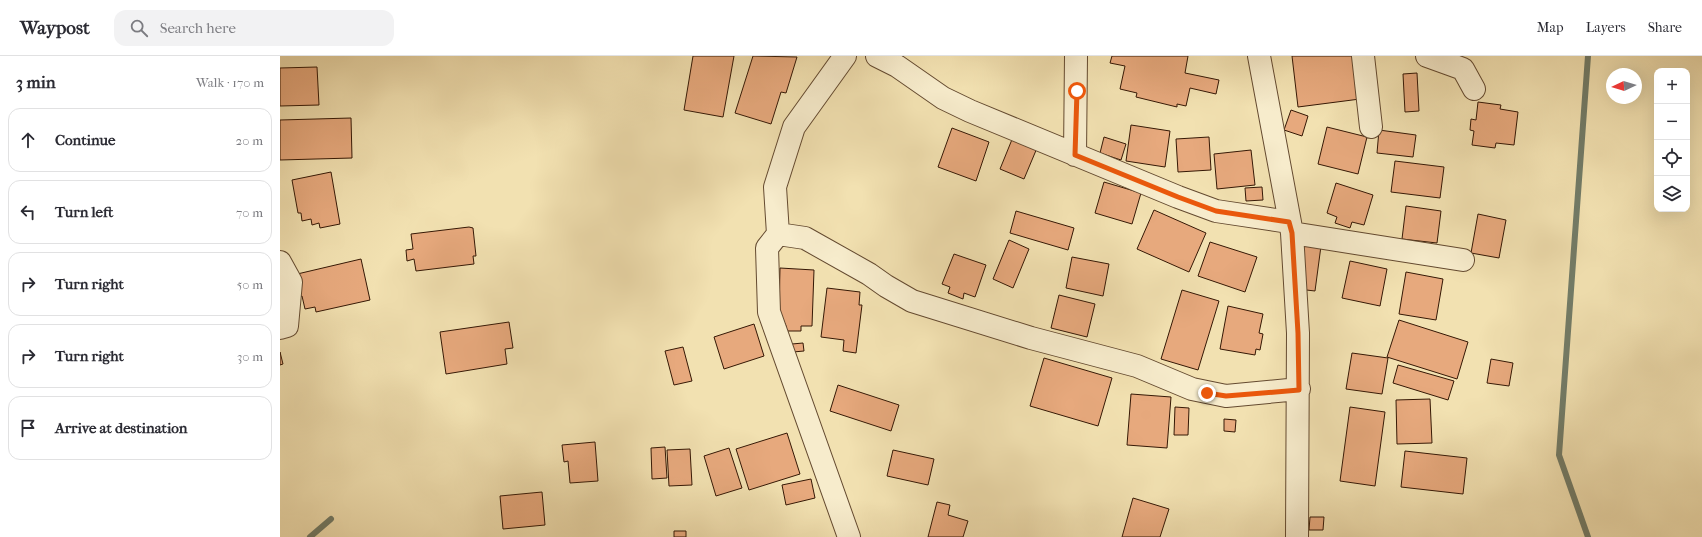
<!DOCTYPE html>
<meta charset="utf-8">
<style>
:root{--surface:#fff;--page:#f2f2f3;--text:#2b2b33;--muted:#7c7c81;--line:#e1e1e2}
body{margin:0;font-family:"IM FELL French Canon",serif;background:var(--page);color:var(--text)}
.controls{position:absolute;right:12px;top:12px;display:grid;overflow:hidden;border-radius:8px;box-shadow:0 4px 16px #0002}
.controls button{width:36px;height:36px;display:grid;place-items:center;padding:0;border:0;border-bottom:1px solid var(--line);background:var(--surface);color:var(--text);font:20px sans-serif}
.compass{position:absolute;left:1326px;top:12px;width:36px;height:36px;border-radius:50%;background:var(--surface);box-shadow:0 4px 16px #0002;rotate:266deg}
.stop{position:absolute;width:12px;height:12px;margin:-9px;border:3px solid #ea580c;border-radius:50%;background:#fff}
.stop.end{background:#ea580c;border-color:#fff;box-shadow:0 1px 4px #0008}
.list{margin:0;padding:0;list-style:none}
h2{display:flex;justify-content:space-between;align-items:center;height:52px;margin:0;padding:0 16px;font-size:17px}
h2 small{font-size:13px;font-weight:400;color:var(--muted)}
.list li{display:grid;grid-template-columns:26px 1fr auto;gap:12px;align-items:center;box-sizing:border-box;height:64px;margin:0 8px 8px;padding:0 8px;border:1px solid var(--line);border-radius:12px}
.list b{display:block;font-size:15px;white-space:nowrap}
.list em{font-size:13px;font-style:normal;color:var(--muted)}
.icon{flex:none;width:22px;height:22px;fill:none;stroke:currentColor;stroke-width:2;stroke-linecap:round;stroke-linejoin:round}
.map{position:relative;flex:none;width:1422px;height:481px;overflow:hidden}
header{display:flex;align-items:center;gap:24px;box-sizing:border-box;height:56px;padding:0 20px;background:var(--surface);border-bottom:1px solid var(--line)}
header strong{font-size:19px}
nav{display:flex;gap:22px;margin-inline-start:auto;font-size:14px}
.search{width:280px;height:36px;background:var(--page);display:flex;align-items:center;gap:10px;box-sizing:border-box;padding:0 14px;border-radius:12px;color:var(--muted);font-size:15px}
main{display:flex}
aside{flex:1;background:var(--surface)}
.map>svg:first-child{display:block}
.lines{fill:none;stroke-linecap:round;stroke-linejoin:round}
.stream{stroke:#727c68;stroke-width:6}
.building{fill:#e7a97d;stroke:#351805}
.minor-casing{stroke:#644a30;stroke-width:24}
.minor{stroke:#f7eccc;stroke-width:22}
.route{stroke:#ea580c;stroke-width:5}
</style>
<header>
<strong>Waypost</strong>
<div class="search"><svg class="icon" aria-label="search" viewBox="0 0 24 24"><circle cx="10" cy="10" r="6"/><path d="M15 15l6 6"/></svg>Search here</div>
<nav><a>Map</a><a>Layers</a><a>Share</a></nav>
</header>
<main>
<aside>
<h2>3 min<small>Walk · 170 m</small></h2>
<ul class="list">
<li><svg class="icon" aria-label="ahead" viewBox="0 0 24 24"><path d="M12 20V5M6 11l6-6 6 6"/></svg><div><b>Continue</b></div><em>20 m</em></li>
<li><svg class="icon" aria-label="left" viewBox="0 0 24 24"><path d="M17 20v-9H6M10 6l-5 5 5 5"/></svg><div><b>Turn left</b></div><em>70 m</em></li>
<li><svg class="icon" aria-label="right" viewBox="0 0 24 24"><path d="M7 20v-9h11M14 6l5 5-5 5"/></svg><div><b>Turn right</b></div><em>50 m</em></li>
<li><svg class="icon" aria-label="right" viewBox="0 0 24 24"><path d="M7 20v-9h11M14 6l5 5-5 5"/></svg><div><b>Turn right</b></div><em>30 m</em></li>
<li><svg class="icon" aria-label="arrive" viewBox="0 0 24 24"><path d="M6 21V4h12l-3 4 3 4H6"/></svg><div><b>Arrive at destination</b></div></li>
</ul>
</aside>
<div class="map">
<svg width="1422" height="481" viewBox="0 0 1422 481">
<rect width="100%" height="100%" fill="#f2e1b1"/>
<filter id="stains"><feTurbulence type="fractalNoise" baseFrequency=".005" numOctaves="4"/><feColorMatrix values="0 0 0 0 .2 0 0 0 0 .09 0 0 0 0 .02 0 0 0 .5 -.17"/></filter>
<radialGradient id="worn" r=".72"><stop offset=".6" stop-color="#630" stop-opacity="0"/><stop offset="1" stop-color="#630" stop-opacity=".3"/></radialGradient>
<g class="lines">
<!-- stream -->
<path class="stream" d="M1308 0 1279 399 1308 481
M30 481 51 463"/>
</g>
<!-- building -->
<path class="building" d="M413 0H454L443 61 404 54Z
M473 0 517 1 506 37 501 36 491 68 455 57Z
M832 0H908L905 17 939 24 936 38 910 32 906 50 897 48V51L856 41 857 37 840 33 845 10 830 7Z
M1012 0H1074L1080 43 1018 51Z
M37 11 39 49 0 50V12Z
M1137 17 1139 55 1125 56 1123 18Z
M1198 46 1221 49 1220 53 1238 56 1234 89 1216 87 1215 92 1192 89 1194 75 1190 74 1191 63 1196 64Z
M1011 54 1028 60 1022 80 1004 74Z
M71 62 72 102 0 104V64Z
M851 69 890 75 885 111 846 105Z
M1047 71 1087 81 1078 118 1038 108Z
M672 72 709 86 696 125 658 111Z
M1099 74 1136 79 1133 101 1097 97Z
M733 81 757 92 744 123 720 113Z
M824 81 846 88 841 104 820 97Z
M929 81 931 114 898 116 896 83Z
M971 94 975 129 937 133 934 98Z
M1115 105 1164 111 1160 142 1111 136Z
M51 116 60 168 40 172 39 167 32 169 31 163 22 165 21 157H18L12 124Z
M824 126 861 137 852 168 815 157Z
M1056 127 1093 139 1084 169 1072 166 1070 172 1055 167 1057 161 1047 157Z
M982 131 983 144 966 145 965 132Z
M1126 150 1161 155 1157 187 1122 183Z
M874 154 926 177 909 216 857 193Z
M736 155 794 172 788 194 730 177Z
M1198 158 1226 164 1219 202 1191 197Z
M189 171 193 172 196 200H193L194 208 136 215 134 203 127 205 126 194 133 193 131 178Z
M729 184 749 193 733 232 713 223Z
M930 186 977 201 965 236 918 220Z
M1024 188 1041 190 1035 235 1018 233Z
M674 198 706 209 695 241 684 237 683 243 668 237 670 231 662 228Z
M792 201 829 208 823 240 786 232Z
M81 203 90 244 36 256 35 251 25 253 22 240 18 241 13 219Z
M1070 205 1107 213 1100 250 1062 242Z
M500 212 534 214 532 270H521V275H507L506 270 499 254Z
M1126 216 1163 223 1156 264 1119 258Z
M547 232 580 236 579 249H582L576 297 563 295 564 284 541 281Z
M902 234 939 245 918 314 881 303Z
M779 239 815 248 807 281 771 272Z
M948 250 983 258 979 277 983 278 980 294 976 293 975 299 940 293Z
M1119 264 1188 286 1177 323 1107 301Z
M229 266 233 292 225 293 227 308 166 318 160 276Z
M474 268 484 300 444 313 434 281Z
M523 287 524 295 513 296 512 288Z
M403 291 412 325 394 329 385 295Z
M0 296 3 308 0 309Z
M1072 297 1108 302 1102 338 1066 333Z
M764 302 832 322 818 370 750 350Z
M1211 303 1233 307 1229 330 1207 327Z
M1118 309 1174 325 1168 344 1113 327Z
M558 329 619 349 611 375 550 355Z
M851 338 891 341 887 392 847 389Z
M1150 343 1152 387 1117 388 1116 344Z
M895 351 909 352 908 379H894Z
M1070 351 1105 356 1095 430 1060 425Z
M944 363 956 364 955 376 944 375Z
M507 377 520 418 469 434 456 393Z
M315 386 318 425 290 427 288 405 284 406 282 389Z
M385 391 387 422 372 423 371 392Z
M449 392 462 432 436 440 424 400Z
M410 393 412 429 389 430 387 394Z
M613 394 654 403 648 429 607 420Z
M1125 395 1187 402 1183 438 1121 431Z
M531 423 535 442 506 449 502 429Z
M262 436 265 469 223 473 220 440Z
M853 442 889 453 880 481H842Z
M657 446 670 449 668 459 688 465 683 481H648Z
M1030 461H1044L1043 474H1029Z
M394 475H406V481H394Z"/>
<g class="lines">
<!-- minor casing -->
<g class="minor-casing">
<path id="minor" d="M597 0 617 10 663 42 690 55 898 141 936 155 1009 166
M979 0 1012 177 1018 277 1017 481
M1083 0 1091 71
M1147 0 1183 13 1194 33
M795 99 796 0
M1012 177 1183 204
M498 178 495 131 514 71 565 0
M0 206 11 226 7 270 0 272
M569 481 489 256 487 192 498 178 525 182 589 218 606 230 632 245 751 282 857 310 912 333 946 340 1019 333"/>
</g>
<!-- minor -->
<use href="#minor" class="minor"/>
</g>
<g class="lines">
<!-- route -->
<path class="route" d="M797 35 795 99 898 141 936 155 1009 166 1012 177 1018 277 1019 334 946 340 927 337"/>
</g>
<rect width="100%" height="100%" filter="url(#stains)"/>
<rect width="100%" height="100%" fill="url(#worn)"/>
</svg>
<div class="controls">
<button>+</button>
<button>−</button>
<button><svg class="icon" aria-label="locate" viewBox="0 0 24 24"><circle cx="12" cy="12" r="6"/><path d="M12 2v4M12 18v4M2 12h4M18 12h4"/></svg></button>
<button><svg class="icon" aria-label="layers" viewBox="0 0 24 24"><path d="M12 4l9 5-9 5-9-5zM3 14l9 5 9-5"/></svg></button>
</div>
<svg class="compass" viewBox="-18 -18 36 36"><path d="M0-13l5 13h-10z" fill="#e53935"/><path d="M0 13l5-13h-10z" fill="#7c7c81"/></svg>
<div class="stop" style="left:797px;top:35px"></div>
<div class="stop end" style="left:927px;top:337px"></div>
</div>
</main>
